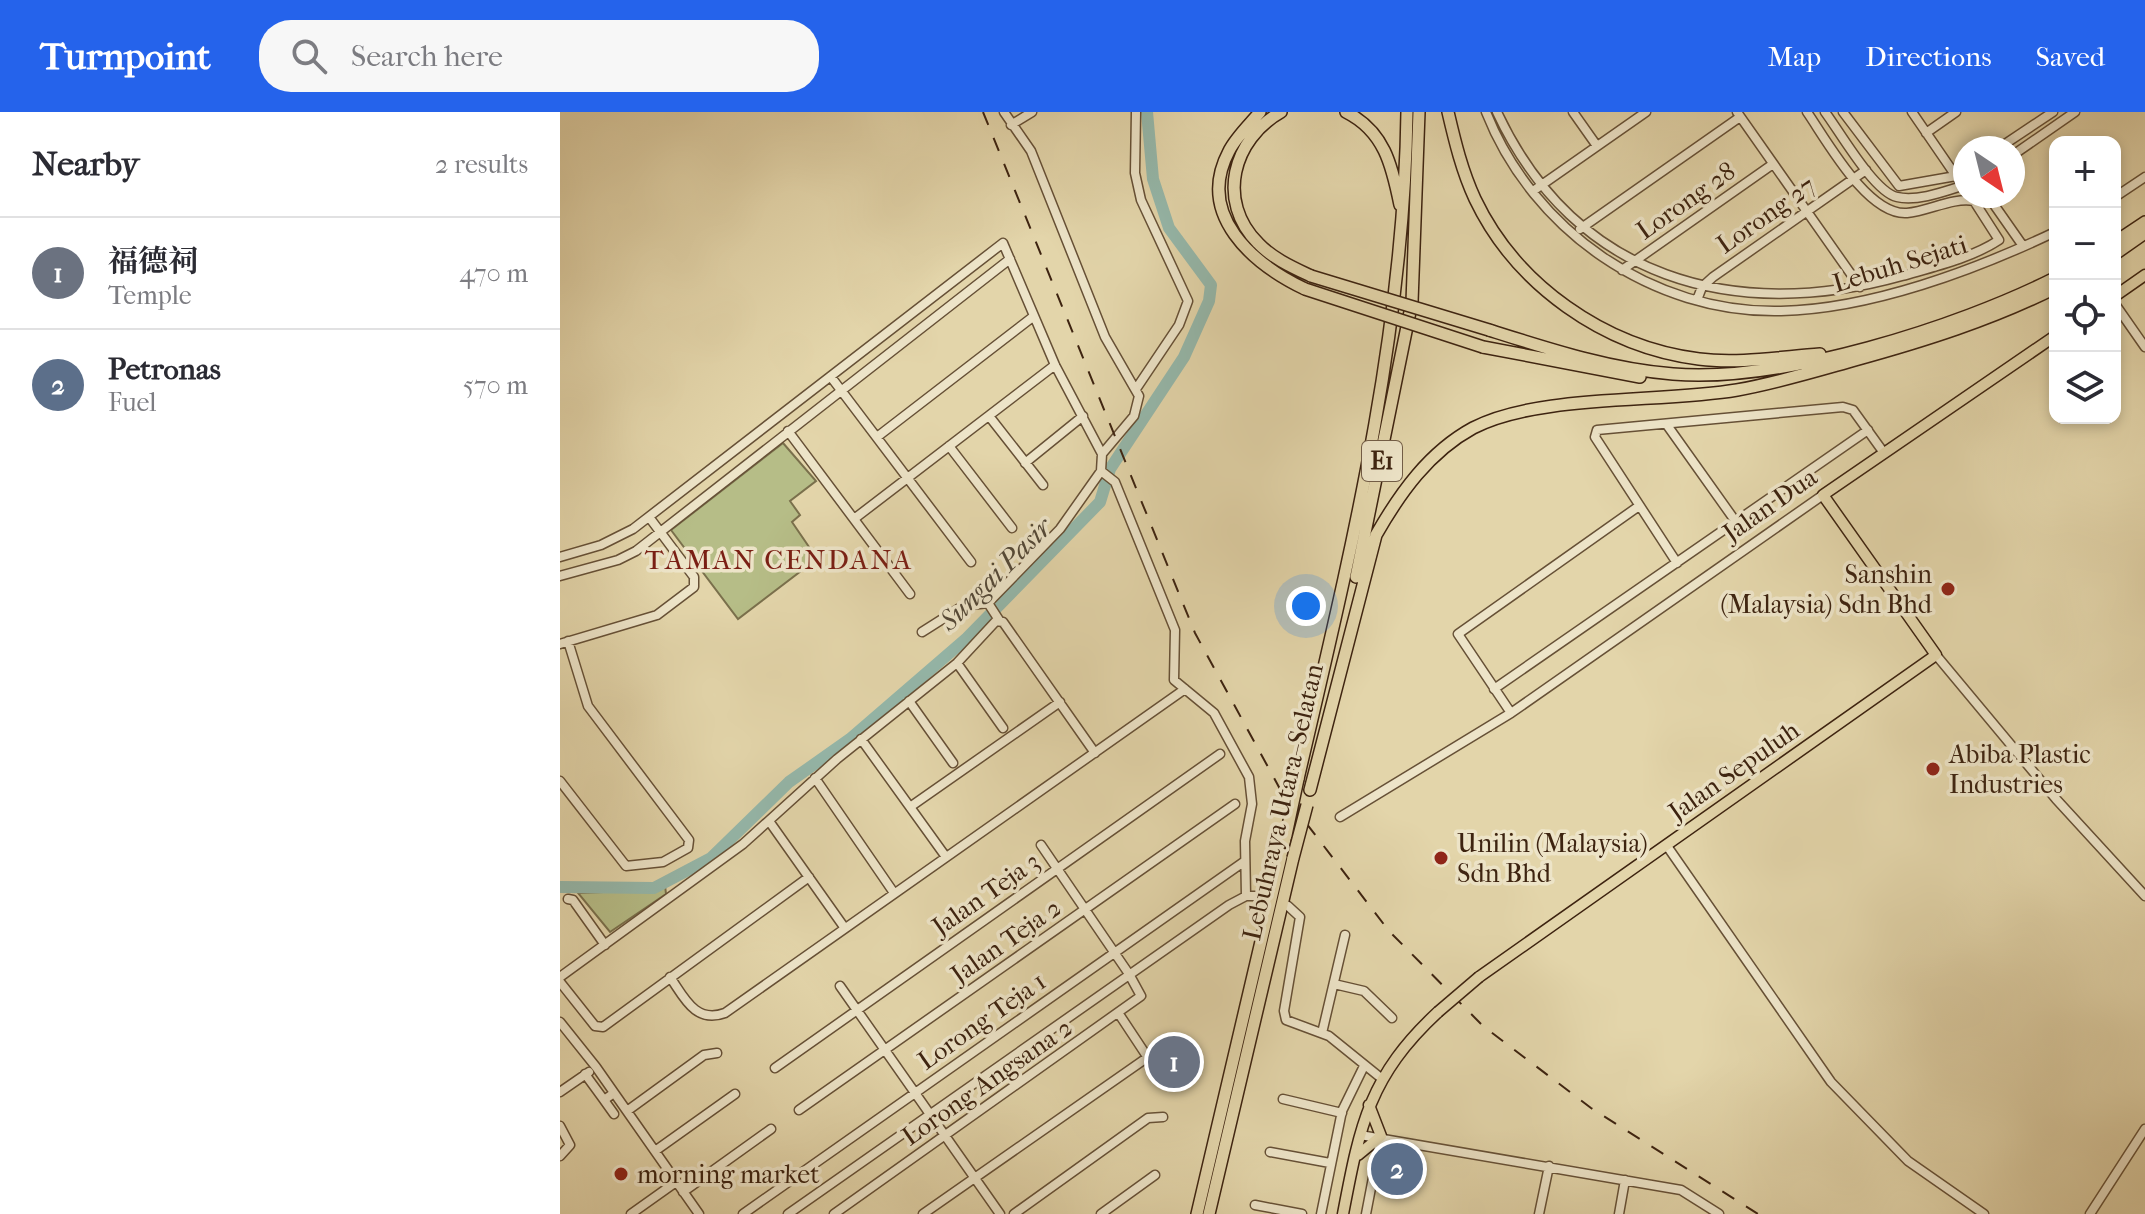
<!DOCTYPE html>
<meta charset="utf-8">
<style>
:root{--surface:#fff;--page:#f7f7f7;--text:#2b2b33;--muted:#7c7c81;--line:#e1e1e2;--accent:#2563eb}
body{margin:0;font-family:"IM FELL French Canon","Noto Serif SC",serif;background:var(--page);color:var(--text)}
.controls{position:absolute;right:24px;top:24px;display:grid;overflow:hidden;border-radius:16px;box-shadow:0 4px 12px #0003}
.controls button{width:72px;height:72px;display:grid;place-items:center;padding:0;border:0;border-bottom:2px solid var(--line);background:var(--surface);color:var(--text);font:40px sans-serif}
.compass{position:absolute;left:1393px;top:24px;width:72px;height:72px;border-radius:50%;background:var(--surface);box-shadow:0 4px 12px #0003;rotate:145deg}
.you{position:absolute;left:746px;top:494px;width:28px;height:28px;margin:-20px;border:6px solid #fff;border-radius:50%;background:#1a73e8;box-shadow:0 0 0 12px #1a73e833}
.badge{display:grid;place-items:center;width:52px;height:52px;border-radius:50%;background:var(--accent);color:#fff;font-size:26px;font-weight:700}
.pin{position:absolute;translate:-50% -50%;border:4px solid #fff;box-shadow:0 2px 8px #0006}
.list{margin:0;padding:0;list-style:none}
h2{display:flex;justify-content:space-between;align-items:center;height:104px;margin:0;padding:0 32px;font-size:34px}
h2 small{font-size:26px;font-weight:400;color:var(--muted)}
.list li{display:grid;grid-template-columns:52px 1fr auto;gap:24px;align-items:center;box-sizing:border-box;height:112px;padding:0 32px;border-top:2px solid var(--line)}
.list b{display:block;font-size:30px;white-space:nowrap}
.list p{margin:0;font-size:26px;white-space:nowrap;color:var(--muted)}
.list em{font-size:26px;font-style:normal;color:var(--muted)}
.icon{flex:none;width:44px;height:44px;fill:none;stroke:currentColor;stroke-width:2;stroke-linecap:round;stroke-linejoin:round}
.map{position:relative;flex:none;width:1585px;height:1102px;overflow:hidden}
header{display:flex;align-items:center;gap:48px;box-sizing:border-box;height:112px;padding:0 40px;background:var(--accent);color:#fff}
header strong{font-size:38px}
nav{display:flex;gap:44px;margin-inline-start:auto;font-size:28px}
.search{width:560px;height:72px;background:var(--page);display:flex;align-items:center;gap:20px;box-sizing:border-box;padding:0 28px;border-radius:32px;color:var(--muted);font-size:30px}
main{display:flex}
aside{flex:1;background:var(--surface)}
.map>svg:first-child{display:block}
.green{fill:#b6bd87;stroke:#7a704c;stroke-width:2}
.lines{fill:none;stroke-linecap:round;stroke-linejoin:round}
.river{stroke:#95b8ab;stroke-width:12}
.minor-tunnel{stroke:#c2b18b;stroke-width:8;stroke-dasharray:8 4;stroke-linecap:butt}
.minor-casing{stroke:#665036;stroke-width:11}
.major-casing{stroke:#3d2310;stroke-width:13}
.highway-casing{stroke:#3d2310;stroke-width:14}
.minor{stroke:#ede4c8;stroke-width:8}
.major{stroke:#e3d5aa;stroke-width:10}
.highway{stroke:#e3d5aa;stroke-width:11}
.rail{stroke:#3d2310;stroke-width:2;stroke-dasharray:14 14;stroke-linecap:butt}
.major-bridge-casing{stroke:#3d2310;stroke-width:13;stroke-linecap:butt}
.highway-bridge-casing{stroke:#3d2310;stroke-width:14;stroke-linecap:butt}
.major-bridge{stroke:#e3d5aa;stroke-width:10}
.highway-bridge{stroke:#e3d5aa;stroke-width:11}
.poi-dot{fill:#8f2418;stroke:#ede4c8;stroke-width:3}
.labels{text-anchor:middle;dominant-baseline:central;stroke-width:7;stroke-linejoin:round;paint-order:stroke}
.shield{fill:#ede4c8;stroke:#725d47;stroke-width:2}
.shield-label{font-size:24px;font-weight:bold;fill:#3d2310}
.street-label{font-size:26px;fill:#3d2310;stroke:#ede4c8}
.poi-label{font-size:26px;fill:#3d2310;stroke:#ede4c8;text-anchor:start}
.neighbourhood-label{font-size:28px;letter-spacing:2px;fill:#7a1f14;stroke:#ede4c8}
.water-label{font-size:28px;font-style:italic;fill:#534837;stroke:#ede4c8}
</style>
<header>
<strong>Turnpoint</strong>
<div class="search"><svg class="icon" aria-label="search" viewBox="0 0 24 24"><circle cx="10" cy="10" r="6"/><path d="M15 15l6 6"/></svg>Search here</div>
<nav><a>Map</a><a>Directions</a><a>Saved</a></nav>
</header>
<main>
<aside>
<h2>Nearby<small>2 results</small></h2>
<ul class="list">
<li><span class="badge" style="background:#6b7280">1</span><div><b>福德祠</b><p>Temple</p></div><em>470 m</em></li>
<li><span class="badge" style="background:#5c6f8a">2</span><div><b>Petronas</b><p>Fuel</p></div><em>570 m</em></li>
</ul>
</aside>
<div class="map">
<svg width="1585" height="1102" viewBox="0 0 1585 1102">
<rect width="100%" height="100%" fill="#e3d5aa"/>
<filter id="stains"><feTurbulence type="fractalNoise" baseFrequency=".0025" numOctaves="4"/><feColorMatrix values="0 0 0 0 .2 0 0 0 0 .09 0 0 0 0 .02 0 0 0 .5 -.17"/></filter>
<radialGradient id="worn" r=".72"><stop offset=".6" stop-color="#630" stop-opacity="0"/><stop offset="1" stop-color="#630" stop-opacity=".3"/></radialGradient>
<!-- green -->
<path class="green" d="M223 331 256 369 230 389 240 403 232 410 262 454 245 456 178 507 111 418Z
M105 773 106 782 50 820 18 781 96 778Z"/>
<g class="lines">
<!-- river -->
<path class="river" d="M0 775 94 776 151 746 229 670 290 627 407 526 540 390 550 357 624 245 649 189 651 173 609 116 593 67 587 0"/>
<!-- minor-tunnel -->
<path class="minor-tunnel" d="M697 788 726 798"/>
<!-- minor casing -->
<g class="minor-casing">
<path id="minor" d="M444 0 471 39 545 225 579 284 574 304 542 342
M576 0 575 61 581 88 628 189 619 213 576 277
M926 0C973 119 1093 202 1221 199 1311 197 1415 158 1495 120
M937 0C1015 167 1174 211 1342 164 1373 155 1412 146 1439 128L1414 89C1393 85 1369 99 1347 101 1308 104 1267 29 1247 0
M1013 0 1037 34
M1177 0 1300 175
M1265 0C1280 20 1314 80 1337 85 1357 90 1386 79 1405 73
M1283 0 1339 74 1396 64 1405 58
M1352 0 1398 67
M451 13 472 0
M1366 21 1396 0
M1439 36 1493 0
M1453 43 1515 0
M973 79 1086 0
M1428 84 1463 134
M1555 85 1585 65
M1020 117 1180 5
M1062 158 1213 52
M1137 188 1142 175 1153 165 1306 58
M1555 192 1585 235
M271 265 411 450
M429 304 483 373
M1107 313 1176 410
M228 319 350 482
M317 325 474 204
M389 334 452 416
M465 351 523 304
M294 407 495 253
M0 445 41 433 73 417 443 131 495 253 542 342 541 359 555 370 615 518 614 568 654 601 689 665 692 692 685 729 686 784
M1117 451 1035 325 1037 318 1283 295 1293 298 1324 341
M0 464 58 448 76 439 450 147
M428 491 500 417 541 359
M362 520 403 494 428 491 439 508
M0 532 97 503 134 475V465L89 405
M1376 543 1496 687 1585 784
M397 551 443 616
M934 577 1308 318
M349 589 393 651
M951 601 898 522 1079 394
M301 627 386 745
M255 666 334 781
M0 669 66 754 103 750 128 736 129 728 28 594 8 529
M350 695 500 590
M780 705 951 601 1263 383
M209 709 284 815
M1107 734 1271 970 1348 1049 1424 1102
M8 787 13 788 45 833
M728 794 740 805 724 899 726 908 769 924 821 966
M0 865 183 732 277 647 397 551 436 509 443 510 535 641
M110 865C124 885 135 912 165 901L625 577
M0 870 35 914 43 915 249 765
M774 872 804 879 832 906
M280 874 440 1102
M559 902 602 967
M0 910 36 955 139 1102
M762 921 785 823
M215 956 660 642
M25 962 44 988 54 981
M0 980 29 960
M723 987 782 1001
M44 988 54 1002
M239 998 675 692
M67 999 144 943 157 941
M0 1014 10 1033 0 1044
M800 1023 1121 1078 1159 1102
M95 1039 175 982
M710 1040 770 1051
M123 1080 211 1017
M695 1093 742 1102
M71 1102 116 1070
M183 1102 685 749
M228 1102 669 793 686 784H698
M274 1102 581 884 569 862 481 733
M363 1102 588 945
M454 1102 588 1006 603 1005
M541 1102 595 1063
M761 1102 782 999 804 954
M806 1102 821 1024
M979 1102 989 1054
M1059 1102 1065 1068
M1530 1102 1585 1017"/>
</g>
<!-- major casing -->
<g class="major-casing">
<path id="major" d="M1555 184 1585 163
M919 865 1376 543 1263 383 1495 224
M798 1043 821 1024 809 993
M783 1102C800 1013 809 964 878 900"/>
</g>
<!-- highway casing -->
<g class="highway-casing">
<path id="highway" d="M700 0C690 12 676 25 669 39 635 103 693 152 745 177
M721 0C673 27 656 89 698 131 712 146 732 155 751 164
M786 0C824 19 832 53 840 93
M888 0C895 30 902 59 915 87 956 173 1044 235 1139 247 1178 252 1220 245 1260 242
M1555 130 1585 110
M1555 142 1585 121
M929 218C989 237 1050 257 1113 262 1222 271 1398 215 1495 166
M923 235 1080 265
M796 465 852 190 859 0
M738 667C789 447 844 227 847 0
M750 678 816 423C840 381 869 340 913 316 978 282 1101 291 1177 278 1217 271 1256 259 1295 248 1364 229 1431 208 1495 176
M637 1102 726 723
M649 1102 733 746"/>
</g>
<!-- minor -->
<use href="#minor" class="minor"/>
<!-- major -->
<use href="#major" class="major"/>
<!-- highway -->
<use href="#highway" class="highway"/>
<!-- rail -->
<path class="rail" d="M423 0 635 521 720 677 829 819 923 914 1031 996 1198 1102"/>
<!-- major-bridge casing -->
<g class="major-bridge-casing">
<path id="major-bridge" d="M878 900 919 865"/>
</g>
<!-- highway-bridge casing -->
<g class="highway-bridge-casing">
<path id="highway-bridge" d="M751 164 929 218
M745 177 923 235
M726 723 738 667
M733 746 747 693"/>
</g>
<!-- major-bridge -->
<use href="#major-bridge" class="major-bridge"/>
<!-- highway-bridge -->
<use href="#highway-bridge" class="highway-bridge"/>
</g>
<!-- markers -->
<g class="poi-dot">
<circle cx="1388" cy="477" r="8"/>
<circle cx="1373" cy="657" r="8"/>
<circle cx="881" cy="746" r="8"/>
<circle cx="61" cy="1062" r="8"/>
</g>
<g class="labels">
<!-- shield labels -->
<rect class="shield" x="802" y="329" width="40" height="40" rx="6"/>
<g class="shield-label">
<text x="822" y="349">E1</text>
</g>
<!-- street labels -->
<g class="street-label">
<text transform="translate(1126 89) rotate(-35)">Lorong 28</text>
<text transform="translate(1206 103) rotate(-35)">Lorong 27</text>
<text transform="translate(1340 152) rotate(-17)">Lebuh Sejati</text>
<text transform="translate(1210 393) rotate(-35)">Jalan Dua</text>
<text transform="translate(1174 659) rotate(-35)">Jalan Sepuluh</text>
<text transform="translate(723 690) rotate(-77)">Lebuhraya Utara–Selatan</text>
<text transform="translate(426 782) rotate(-35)">Jalan Teja 3</text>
<text transform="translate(446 829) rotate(-35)">Jalan Teja 2</text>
<text transform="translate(422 909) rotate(-35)">Lorong Teja 1</text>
<text transform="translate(427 970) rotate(-35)">Lorong Angsana 2</text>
</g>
<!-- poi labels -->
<g class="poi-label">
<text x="1372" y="462" text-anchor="end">Sanshin<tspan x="1372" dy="30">(Malaysia) Sdn Bhd</tspan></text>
<text x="1389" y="642">Abiba Plastic<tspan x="1389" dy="30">Industries</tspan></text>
<text x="897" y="731">Unilin (Malaysia)<tspan x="897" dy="30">Sdn Bhd</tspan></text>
<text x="77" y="1062">morning market</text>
</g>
<!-- neighbourhood labels -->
<g class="neighbourhood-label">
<text x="219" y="447">TAMAN CENDANA</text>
</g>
<!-- water labels -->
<g class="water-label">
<text transform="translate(435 462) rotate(-45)">Sungai Pasir</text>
</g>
</g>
<rect width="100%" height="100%" filter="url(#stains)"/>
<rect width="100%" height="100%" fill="url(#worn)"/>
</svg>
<div class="controls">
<button>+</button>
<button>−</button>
<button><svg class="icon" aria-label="locate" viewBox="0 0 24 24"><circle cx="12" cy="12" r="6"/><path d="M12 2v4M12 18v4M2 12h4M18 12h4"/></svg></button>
<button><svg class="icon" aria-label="layers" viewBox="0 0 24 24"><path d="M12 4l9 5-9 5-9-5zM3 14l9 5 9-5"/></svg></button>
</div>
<svg class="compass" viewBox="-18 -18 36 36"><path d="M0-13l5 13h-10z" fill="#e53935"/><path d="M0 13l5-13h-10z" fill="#7c7c81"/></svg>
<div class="you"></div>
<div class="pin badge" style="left:614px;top:950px;background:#6b7280">1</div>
<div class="pin badge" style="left:837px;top:1057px;background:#5c6f8a">2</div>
</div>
</main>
